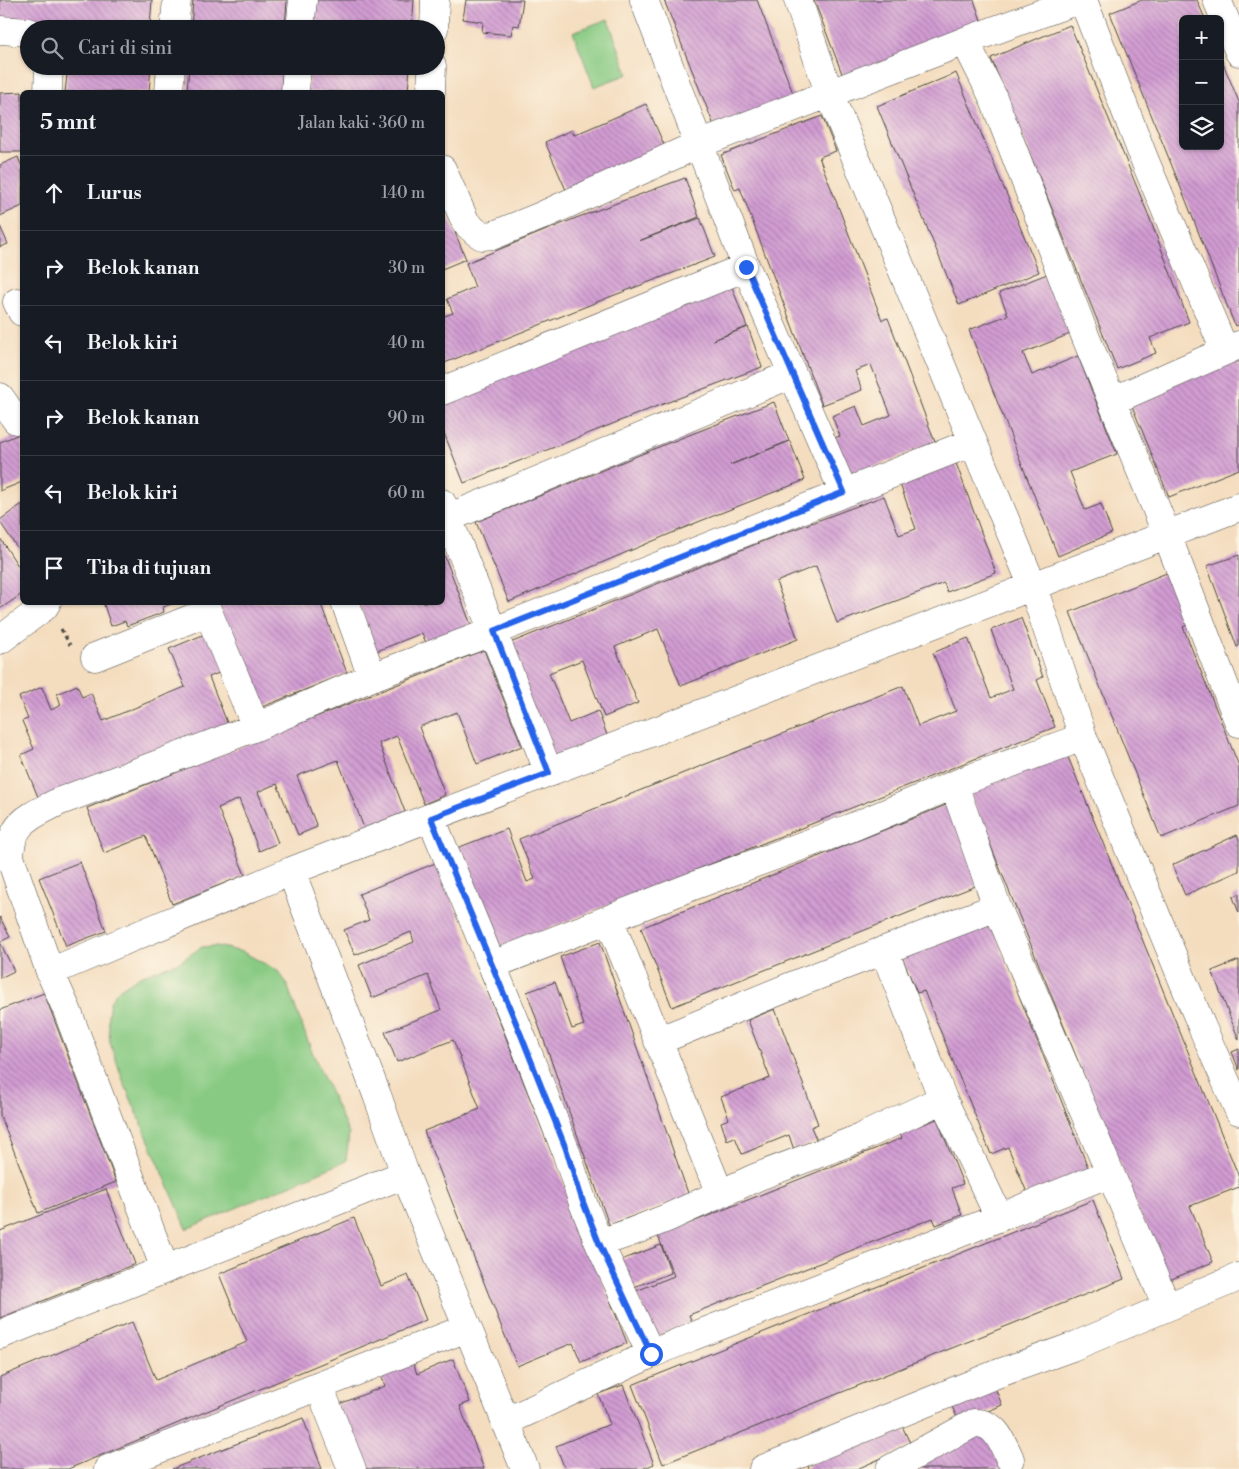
<!DOCTYPE html>
<html lang="id">
<meta charset="utf-8">
<style>
:root{--surface:#171b24;--page:#20242c;--text:#f1f3f6;--muted:#9ea1a6;--line:#363941}
body{margin:0;font-family:"Libre Bodoni",serif;background:var(--page);color:var(--text)}
.controls{position:absolute;right:15px;top:15px;display:grid;overflow:hidden;border-radius:8px;box-shadow:0 1px 4px #0004}
.controls button{width:45px;height:45px;display:grid;place-items:center;padding:0;border:0;border-bottom:1px solid var(--line);background:var(--surface);color:var(--text);font:25px sans-serif}
.stop{position:absolute;width:15px;height:15px;margin:-11px;border:4px solid #2563eb;border-radius:50%;background:#fff}
.stop.end{background:#2563eb;border-color:#fff;box-shadow:0 1px 5px #0008}
.list{margin:0;padding:0;list-style:none}
h2{display:flex;justify-content:space-between;align-items:center;height:65px;margin:0;padding:0 20px;font-size:21px}
h2 small{font-size:16px;font-weight:400;color:var(--muted)}
.list li{display:grid;grid-template-columns:32px 1fr auto;gap:15px;align-items:center;box-sizing:border-box;height:75px;padding:0 20px;border-top:1px solid var(--line)}
.list b{display:block;font-size:19px;white-space:nowrap}
.list em{font-size:16px;font-style:normal;color:var(--muted)}
.icon{flex:none;width:28px;height:28px;fill:none;stroke:currentColor;stroke-width:2;stroke-linecap:round;stroke-linejoin:round}
.map{position:relative;flex:none;width:1239px;height:1469px;overflow:hidden}
.search{position:absolute;background:var(--surface);box-shadow:0 1px 4px #0004;left:20px;top:20px;width:425px;height:55px;display:flex;align-items:center;gap:12px;box-sizing:border-box;padding:0 18px;border-radius:28px;color:var(--muted);font-size:19px}
.panel{position:absolute;background:var(--surface);box-shadow:0 1px 4px #0004;left:20px;top:90px;width:425px;height:515px;border-radius:8px}
.map>svg:first-child{display:block}
.grass{fill:#88ca83;stroke:#5a7a57}
.building{fill:url(#building-back-hatch)}
.lines{fill:none;stroke-linecap:round;stroke-linejoin:round}
.minor-casing{stroke:#494641;stroke-width:29}
.path{stroke:#494641;stroke-width:3;stroke-dasharray:4 4;stroke-linecap:butt}
.minor{stroke:#fff;stroke-width:28}
.route{stroke:#2563eb;stroke-width:6}
</style>
<div class="map">
<svg width="1239" height="1469" viewBox="0 0 1239 1469">
<defs>
<pattern id="building-back-hatch" width="6" height="6" patternUnits="userSpaceOnUse" patternTransform="scale(1.25)"><rect width="6" height="6" fill="#d29cd3"/><path d="M-1 5l2 2M0 0l6 6M5-1l2 2" fill="none" stroke="#ab7fab"/></pattern>
</defs>
<rect width="100%" height="100%" fill="#fcf5e5"/>
<filter id="ink" filterUnits="userSpaceOnUse"><feTurbulence type="fractalNoise" baseFrequency=".02" numOctaves="2"/><feDisplacementMap in="SourceGraphic" scale="10" xChannelSelector="R" yChannelSelector="G"/><feConvolveMatrix kernelMatrix="1 2 1 2 8 2 1 2 1" color-interpolation-filters="sRGB"/></filter>
<filter id="wash" filterUnits="userSpaceOnUse"><feTurbulence type="fractalNoise" baseFrequency=".0096" numOctaves="4" result="noise"/><feDisplacementMap in="SourceGraphic" scale="20" xChannelSelector="R" yChannelSelector="G"/><feGaussianBlur stdDeviation="1.12" result="paint"/><feColorMatrix in="noise" values="0 0 0 0 0 0 0 0 0 0 0 0 0 0 0 0 0 1.4 0 .05"/><feComposite in="paint" operator="in"/></filter>
<g filter="url(#wash)">
<rect width="100%" height="100%" fill="#f4ddbf"/>
<!-- grass -->
<path class="grass" d="M608 19 628 74 594 87 573 32Z
M216 946 243 952 278 971 286 982 310 1047 349 1134 346 1161 187 1229 124 1083 110 1043 108 1015 110 1002 117 991 140 976 179 962 202 947Z"/>
<g id="blocks">
<!-- building -->
<path class="building" d="M0 0H152L150 27 0 19Z
M193 0H287L285 29H191Z
M313 0H414L412 29H312Z
M466 0H523L519 26 513 25 511 35 482 32 483 22 463 19Z
M664 0H757L796 101 717 133Z
M814 0H974L983 26 844 79Z
M1142 0H1197L1205 19H1183V146H1220V56L1239 102V325L1235 326 1187 203 1110 13Z
M1070 25 1148 214 1189 322 1150 338 1156 353 1117 369 991 58Z
M68 66H151L149 92H65Z
M189 66H283L281 92H187Z
M309 66H410L408 92H308Z
M956 73 1039 272 959 305 877 106Z
M22 92V152H0V93Z
M646 104 665 147 566 190 545 142 572 130 574 135Z
M822 116 836 151 819 157 882 320 888 318 935 442 846 478 831 439 840 436 832 416 856 406 864 426 891 415 871 365 855 371 862 390 822 405 740 188 735 190 721 155Z
M18 157 22 167V206L0 216V192L1 191 0 165Z
M685 178 699 217 639 241 700 218 715 257 607 298 442 364V317L453 313 447 299 475 287 466 263 576 218Z
M442 201 466 259 442 269Z
M0 226 8 244 0 247Z
M1047 274 1070 334 1023 353 1032 375 1078 356 1117 454 1070 472 1085 510 1101 504 1112 533 1058 556 969 330 1008 315 999 293Z
M732 287 747 327 713 340 748 327 762 367 655 407 464 483 442 428V400L624 328Z
M1239 357V469L1169 497 1130 401Z
M774 402 789 441 730 465 790 441 805 480 698 522 509 602 476 522 666 444Z
M22 433V482L0 491V442Z
M956 463 996 573 947 592 944 583 837 623 816 566 776 582 798 639 681 686 658 629 615 647 638 703 604 717 582 660 549 673 569 723 598 711 607 735 550 760 505 645 776 536 884 496 899 535 916 529 900 484Z
M22 504V555L0 522V520Z
M0 538 22 572V594L0 609Z
M443 552 473 630 428 648 422 633 377 651 358 602H442Z
M1239 555V646L1237 647 1207 566Z
M1169 572 1190 624 1183 627 1239 766V806L1161 838 1070 612Z
M103 602H175V603L163 607 164 612 127 626 125 621 111 626Z
M215 602H320L347 673 257 709Z
M1021 618 1043 677 1037 680 1055 727 497 949 457 848 507 829 527 882 535 879 519 839 706 764 903 686 918 726 956 711 933 653 968 638 991 698 1013 689 991 630Z
M210 632 226 670 209 677 228 725 40 802 21 755 34 749 22 721 28 719 19 697 42 687 51 710 61 705 57 694 77 685 82 697 91 693 103 721 185 687 169 649Z
M484 650 522 746 477 764 457 712 419 727 445 795 424 804 397 736 379 743 405 812 364 828 338 760 297 776 317 827 298 835 277 784 271 786 258 792 278 843 259 851 239 799 218 808 245 875 172 904 146 836 104 853 87 808Z
M1066 752 1239 1177V1187L1190 1206 1213 1262 1167 1281 969 792Z
M951 803 983 883 672 1007 641 928Z
M1237 835 1239 839V871L1185 895 1172 865Z
M80 862 106 931 66 946 39 878Z
M438 862 468 942 627 1343 581 1362 573 1343 517 1366 424 1131 480 1109 454 1042 453 1040 397 1062 385 1032 441 1010 434 991 428 975 372 998 359 965 414 942 411 932 355 955 344 930 369 920 359 894Z
M1239 894V913L1233 897Z
M0 917 10 937 0 942 14 971 0 978Z
M992 920 1004 958 1089 1170 1028 1195 1008 1147 991 1154 924 991 917 993 902 957Z
M600 942 689 1196 609 1225 527 992 555 982 572 1029 584 1025 560 957Z
M1239 960V1040L1212 971Z
M44 993 116 1182 38 1213 0 1115V1010Z
M775 1009 818 1124 811 1127 817 1141 794 1150 789 1135 742 1154 735 1137 727 1140 721 1122 729 1119 721 1097 770 1078 748 1020Z
M1239 1049V1070L1232 1052Z
M937 1119 963 1184 952 1188 962 1215 936 1225 933 1218 689 1315 692 1322 654 1337 636 1291 674 1276 658 1236 902 1138 900 1133Z
M106 1189 135 1264 0 1318V1231Z
M1093 1200 1124 1279 663 1464 632 1385Z
M354 1218 381 1286 408 1275 426 1320 68 1469H0V1377L132 1322 156 1380 247 1342 219 1274Z
M661 1245 671 1273 631 1288 621 1260Z
M453 1359 470 1402 460 1406 484 1469H361L337 1405 385 1386 381 1375 413 1362 417 1374Z
M993 1383 1002 1405 960 1424 950 1402Z
M623 1385 654 1464 642 1469H565L556 1446 610 1424 598 1394Z
M303 1418 322 1469H172L215 1452Z
M901 1424 911 1445 857 1469H809L808 1465Z
M985 1427 1006 1469H921L917 1462Z"/>
</g>
</g>
<g filter="url(#ink)">
<use href="#blocks" fill-opacity="0" stroke="#494641" stroke-width="1"/>
<g class="lines">
<!-- minor casing -->
<g class="minor-casing">
<path id="minor" d="M644 0 746 267 844 493
M798 0 829 93 1033 587 1083 737 1202 1027 1239 1111
M1083 0 1145 161 1225 351
M1217 0 1239 52
M174 29 177 0
M300 29 303 0
M434 29 435 0
M0 30 29 32
M965 41 1078 0
M48 92 49 66
M169 92 171 66
M295 92 297 66
M431 92 432 66
M442 169 466 223 476 232 482 236 494 235 541 216 699 144 965 41 992 95 1086 338 1167 535 1239 723
M17 302 22 312
M442 391 746 267
M0 397 16 420
M1112 401 1239 345
M442 503 549 773
M448 518 792 374
M204 602 256 727
M345 602 372 677 494 631 973 442
M0 640 44 607 47 602
M95 657 208 612
M431 818 521 1035 565 1149 583 1203 599 1243 629 1233 667 1218 757 1177 860 1138 943 1099
M291 871 377 1095 405 1174 525 1469
M997 907 1167 1307
M609 919 720 1194
M884 950 943 1099 999 1217
M492 965 693 886 850 828 968 779 1083 737
M50 972 10 857C11 821 30 817 58 802L256 727 372 677
M658 1041 804 981 997 907 954 785
M599 1243 651 1354
M165 1269 67 1010 50 972 291 871 1239 507
M0 1335 405 1174
M319 1386 352 1469
M505 1422 651 1354 691 1337 948 1238 1110 1173
M108 1469 467 1328
M763 1469 994 1375 1072 1347 1239 1277
M890 1469 974 1423C996 1422 1002 1442 1010 1459"/>
</g>
<!-- path -->
<path class="path" d="M61 629 70 645"/>
<!-- minor -->
<use href="#minor" class="minor"/>
</g>
</g>
<g class="lines" filter="url(#ink)">
<!-- route -->
<path class="route" d="M651 1354 599 1243 583 1202 566 1149 521 1035 431 818 549 773 494 631 844 492 746 267"/>
</g>
</svg>
<div class="controls">
<button>+</button>
<button>−</button>
<button><svg class="icon" aria-label="layers" viewBox="0 0 24 24"><path d="M12 4l9 5-9 5-9-5zM3 14l9 5 9-5"/></svg></button>
</div>
<div class="stop" style="left:651px;top:1354px"></div>
<div class="stop end" style="left:746px;top:267px"></div>
<div class="search"><svg class="icon" aria-label="search" viewBox="0 0 24 24"><circle cx="10" cy="10" r="6"/><path d="M15 15l6 6"/></svg>Cari di sini</div>
<section class="panel">
<h2>5 mnt<small>Jalan kaki · 360 m</small></h2>
<ul class="list">
<li><svg class="icon" aria-label="ahead" viewBox="0 0 24 24"><path d="M12 20V5M6 11l6-6 6 6"/></svg><div><b>Lurus</b></div><em>140 m</em></li>
<li><svg class="icon" aria-label="right" viewBox="0 0 24 24"><path d="M7 20v-9h11M14 6l5 5-5 5"/></svg><div><b>Belok kanan</b></div><em>30 m</em></li>
<li><svg class="icon" aria-label="left" viewBox="0 0 24 24"><path d="M17 20v-9H6M10 6l-5 5 5 5"/></svg><div><b>Belok kiri</b></div><em>40 m</em></li>
<li><svg class="icon" aria-label="right" viewBox="0 0 24 24"><path d="M7 20v-9h11M14 6l5 5-5 5"/></svg><div><b>Belok kanan</b></div><em>90 m</em></li>
<li><svg class="icon" aria-label="left" viewBox="0 0 24 24"><path d="M17 20v-9H6M10 6l-5 5 5 5"/></svg><div><b>Belok kiri</b></div><em>60 m</em></li>
<li><svg class="icon" aria-label="arrive" viewBox="0 0 24 24"><path d="M6 21V4h12l-3 4 3 4H6"/></svg><div><b>Tiba di tujuan</b></div></li>
</ul>
</section>
</div>
